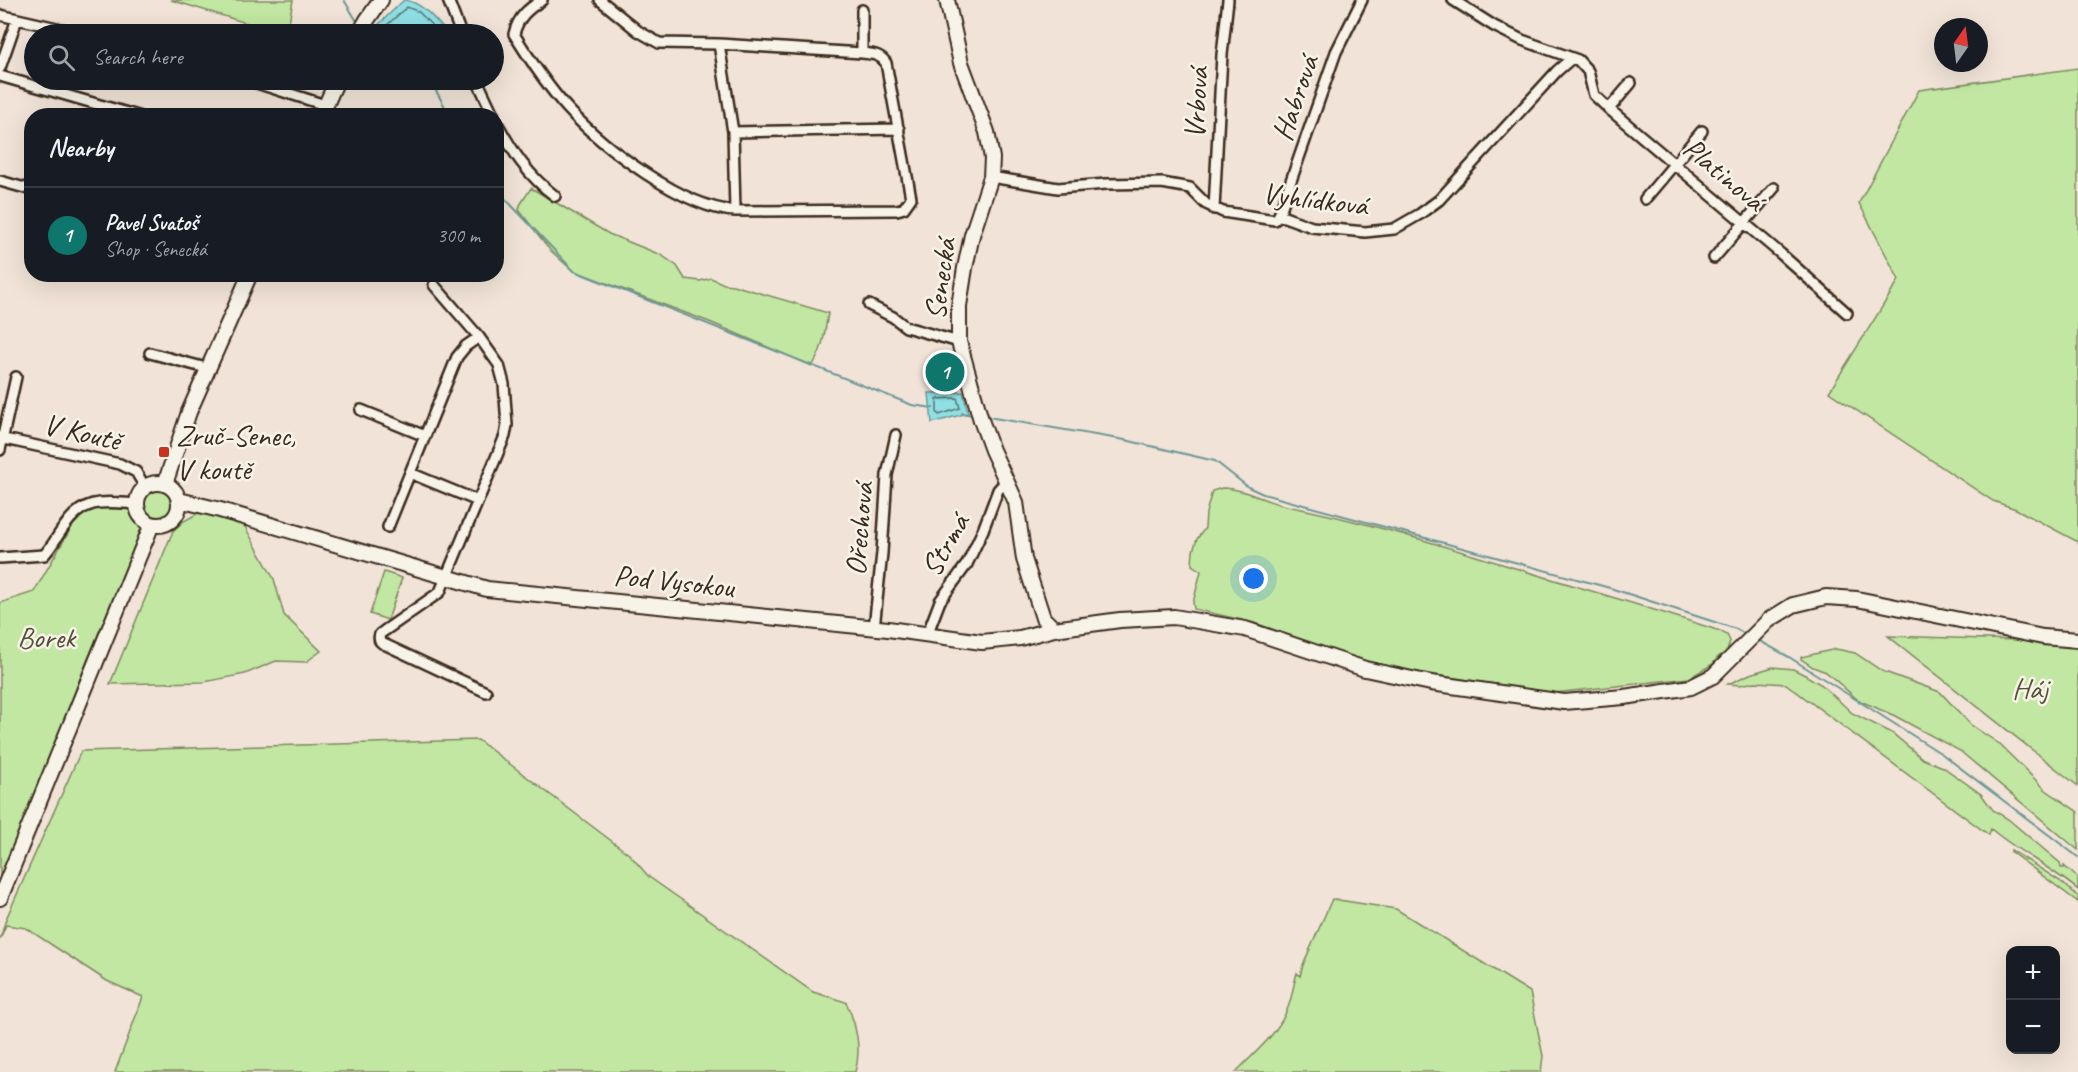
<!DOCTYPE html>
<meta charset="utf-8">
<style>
:root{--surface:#171b24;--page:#242831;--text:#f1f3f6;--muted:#9ea1a6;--line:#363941;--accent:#0f766e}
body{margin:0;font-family:Caveat,sans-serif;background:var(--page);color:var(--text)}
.controls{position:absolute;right:18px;bottom:18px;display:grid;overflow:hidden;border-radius:12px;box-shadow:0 6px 24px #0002}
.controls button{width:54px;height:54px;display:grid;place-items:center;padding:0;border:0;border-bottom:2px solid var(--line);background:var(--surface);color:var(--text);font:30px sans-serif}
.compass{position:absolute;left:1934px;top:18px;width:54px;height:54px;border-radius:50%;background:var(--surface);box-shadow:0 6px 24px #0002;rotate:14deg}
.you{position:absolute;left:1254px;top:579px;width:21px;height:21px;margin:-15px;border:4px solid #fff;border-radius:50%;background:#1a73e8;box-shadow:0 0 0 9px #1a73e833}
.badge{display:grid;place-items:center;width:39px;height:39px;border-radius:50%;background:var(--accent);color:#fff;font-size:20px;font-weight:700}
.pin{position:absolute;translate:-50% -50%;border:3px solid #fff;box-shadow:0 2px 6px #0006}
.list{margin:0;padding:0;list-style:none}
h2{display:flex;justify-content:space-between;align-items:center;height:78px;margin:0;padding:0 24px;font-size:26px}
h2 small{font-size:20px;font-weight:400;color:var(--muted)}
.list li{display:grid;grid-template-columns:39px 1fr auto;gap:18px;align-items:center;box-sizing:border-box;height:96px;padding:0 24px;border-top:2px solid var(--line)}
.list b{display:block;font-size:22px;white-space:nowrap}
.list p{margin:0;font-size:20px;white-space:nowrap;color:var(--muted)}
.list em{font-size:20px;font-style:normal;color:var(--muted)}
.icon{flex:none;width:33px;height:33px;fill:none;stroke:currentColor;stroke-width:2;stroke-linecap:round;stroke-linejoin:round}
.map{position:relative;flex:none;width:2078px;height:1072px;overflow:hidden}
.search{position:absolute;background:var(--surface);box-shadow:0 6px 24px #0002;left:24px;top:24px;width:480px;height:66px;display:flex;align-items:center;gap:15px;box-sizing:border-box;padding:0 21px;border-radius:33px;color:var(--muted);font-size:22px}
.panel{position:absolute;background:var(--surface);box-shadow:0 6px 24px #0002;left:24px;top:108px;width:480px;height:174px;border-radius:24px}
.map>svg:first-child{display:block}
.green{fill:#c1e7a2;stroke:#7e8860;stroke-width:1.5}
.water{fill:#8ee0e5;stroke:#6d9795;stroke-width:1.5}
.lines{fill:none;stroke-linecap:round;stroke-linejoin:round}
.shore{stroke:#5c736e;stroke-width:1.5}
.stream{stroke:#6d9795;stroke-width:2}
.street-casing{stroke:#3b2a1e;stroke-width:14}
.secondary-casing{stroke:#3b2a1e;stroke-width:18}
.street{stroke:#f7f3e8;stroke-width:9}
.secondary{stroke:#f7f3e8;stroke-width:14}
.poi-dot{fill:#c8321e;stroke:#f7f3e8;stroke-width:2}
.labels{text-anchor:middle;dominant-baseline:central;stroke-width:5;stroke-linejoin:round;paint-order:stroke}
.street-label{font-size:30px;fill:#3b2a1e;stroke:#f7f3e8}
.poi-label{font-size:30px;fill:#3b2a1e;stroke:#f7f3e8;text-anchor:start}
.park-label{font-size:30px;fill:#565038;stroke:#f7f3e8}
</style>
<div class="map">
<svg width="2078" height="1072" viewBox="0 0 2078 1072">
<rect width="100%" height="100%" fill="#f1e3d7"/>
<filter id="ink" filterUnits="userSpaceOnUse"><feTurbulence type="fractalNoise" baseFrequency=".0167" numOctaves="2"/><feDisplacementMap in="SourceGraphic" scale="12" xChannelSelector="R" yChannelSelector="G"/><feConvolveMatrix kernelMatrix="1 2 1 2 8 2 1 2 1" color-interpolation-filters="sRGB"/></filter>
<g filter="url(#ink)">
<!-- green -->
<path class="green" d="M171 0H293L287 34H283Z
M2078 68V542L2016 509 1993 501 1829 392 1899 280 1859 203 1919 90Z
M531 188 609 234 661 255 677 266 685 279 700 281 711 278 724 284 733 285 828 313C825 331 823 351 812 366L712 323 572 270 550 250 519 210 520 205Z
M1222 488C1244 488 1265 502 1287 506 1364 521 1440 545 1515 568 1584 589 1652 608 1720 631L1727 635 1730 641 1727 652 1718 657 1713 664 1689 678 1554 693 1409 671 1380 665 1334 651 1255 623 1194 609 1193 603 1201 571 1192 565 1193 551 1197 539 1205 528 1206 513 1212 491Z
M142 504a15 15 0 1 1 30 0a15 15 0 1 1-30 0Z
M99 507 129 508 138 520 142 528 78 683 54 749 0 882V603L34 592 71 528 87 510Z
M202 511 244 525 274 579 284 615 321 651 306 662 276 661 245 674 204 682 110 684 173 531 184 521Z
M384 572 402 578 388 620 370 614Z
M1888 636 2078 642V786Z
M1836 649 1855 653 1882 671 1940 692 1971 725 1998 743 2046 790 2078 812V850L1960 751 1895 716 1858 700 1826 672 1813 667 1801 659V657Z
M1773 667 1793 669 1805 675 1822 685 1852 713 1892 733 1923 759 1943 767 1981 794 1993 810 2008 819 2060 863 2061 868H2064V866L2078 878V890C2051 867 2018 852 1991 829L1989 835 1786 684 1755 682 1740 685 1728 684 1750 674Z
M478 740 630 855 649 877 813 992 846 1002C856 1023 862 1049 855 1072H115L143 997 107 981 26 928 6 925 0 939 6 919 81 751Z
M2011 850 2060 881 2078 896V902L2011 852Z
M1332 899 1396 909 1530 992 1543 1056 1541 1072H1236C1254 1053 1277 1035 1287 1010 1292 999 1293 986 1297 973L1300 976 1303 965Z"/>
<!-- water -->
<path class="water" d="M404 0C423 2 436 21 448 34H384L376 27Z
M963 392 968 413 932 423 929 393Z"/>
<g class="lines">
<!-- shore -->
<path class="shore" d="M388 34 387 25 407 7 419 12 440 34
M937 399 957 398 960 408 939 415 937 412Z"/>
<!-- stream -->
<path class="stream" d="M344 0 358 23
M367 30 382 31
M430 80 450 116
M496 189 574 271 912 405 933 408
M962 413 972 415
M988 417 1125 440 1215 461 1248 487 1263 494 1610 588 1736 629 1747 635
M1758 640 1789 657 1942 754 2078 857"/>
<!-- street casing -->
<g class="street-casing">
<path id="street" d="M448 0 461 34
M542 0C528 9 518 17 514 34 530 60 547 86 568 109 603 147 683 208 735 211L733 132 719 44 659 43 638 31 600 0
M1453 0 1494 26 1522 40 1578 60 1588 71 1594 95 1609 109 1781 254 1847 313
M862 10V53
M0 15 83 34
M719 44 862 53C872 54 880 54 886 63L911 198 904 208 897 210 735 211
M0 68 17 19
M0 76 138 116
M247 80 325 105
M477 80 494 116
M1609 109 1631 83
M496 121C512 151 528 176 555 196
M733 132 899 129
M991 177 1058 188 1106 184 1162 183 1190 188 1206 204 1223 212 1275 220 1279 215 1312 227 1365 232 1394 229 1420 214 1439 200 1557 71 1572 58
M0 181 32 190
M1645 199 1702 131
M1214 209 1222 55 1228 0
M1279 215 1336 52 1362 0
M1714 258 1774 188
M434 285 479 337 499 365 504 384 507 425 505 436 440 592 384 631 380 634C378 640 380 643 386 645L486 692
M869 305 893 317 906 327 959 342
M150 353 210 369
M361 410 425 436
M0 438 120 464 136 472 145 487
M0 450 16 377
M410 473 478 501
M388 527 457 357 466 346 479 337
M0 558 44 555C52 547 57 536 64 527 84 497 104 502 137 504
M874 628 882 553 887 475 896 435
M927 635 940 601 967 564 983 530 998 490 1006 481"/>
</g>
<!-- secondary casing -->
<g class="secondary-casing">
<path id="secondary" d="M947 0 961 63 987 132 992 158 991 177 972 235 965 268 959 306V342L981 420 992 450 1016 502 1024 559 1043 618 1054 629
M359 34 367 20 381 0
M321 116 337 80
M137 504a21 21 0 1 1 42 0a21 21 0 1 1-42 0Z
M165 484 189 412 250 274
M179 500 220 510 487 589 888 629 982 642 1020 638 1054 629 1120 620 1174 617 1245 629 1365 669 1431 683 1564 702 1624 697 1691 687 1713 676 1769 620 1793 605 1826 597 1857 599 2043 637 2078 640
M0 898 152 524"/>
</g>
<!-- street -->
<use href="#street" class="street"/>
<!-- secondary -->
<use href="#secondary" class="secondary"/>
</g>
</g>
<!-- markers -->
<rect class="poi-dot" x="158" y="446" width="12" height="12" rx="3"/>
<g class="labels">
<!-- street labels -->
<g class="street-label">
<text transform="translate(1295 98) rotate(-71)">Habrová</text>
<text transform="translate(1196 103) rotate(-87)">Vrbová</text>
<text transform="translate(1724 174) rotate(40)">Platinová</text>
<text transform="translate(1315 199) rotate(7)">Vyhlídková</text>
<text transform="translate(940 279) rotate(-82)">Senecká</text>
<text transform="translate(82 432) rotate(13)">V Koutě</text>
<text transform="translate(859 529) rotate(-85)">Ořechová</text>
<text transform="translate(945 545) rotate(-60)">Strmá</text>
<text transform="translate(674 581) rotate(6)">Pod Vysokou</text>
</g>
<!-- poi labels -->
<g class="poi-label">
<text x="176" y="435">Zruč-Senec,<tspan x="176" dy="34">V koutě</tspan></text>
</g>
<!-- park labels -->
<g class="park-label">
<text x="46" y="637">Borek</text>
<text x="2030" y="688">Háj</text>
</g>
</g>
</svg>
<div class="controls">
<button>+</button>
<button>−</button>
</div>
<svg class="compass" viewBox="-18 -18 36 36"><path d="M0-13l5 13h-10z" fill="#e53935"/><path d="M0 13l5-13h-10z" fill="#9ea1a6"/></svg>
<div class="you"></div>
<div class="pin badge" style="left:945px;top:372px">1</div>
<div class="search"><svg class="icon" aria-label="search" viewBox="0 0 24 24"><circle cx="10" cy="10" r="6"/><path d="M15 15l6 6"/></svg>Search here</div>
<section class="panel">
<h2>Nearby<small></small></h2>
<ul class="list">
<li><span class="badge">1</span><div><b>Pavel Svatoš</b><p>Shop · Senecká</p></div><em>300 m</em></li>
</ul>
</section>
</div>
